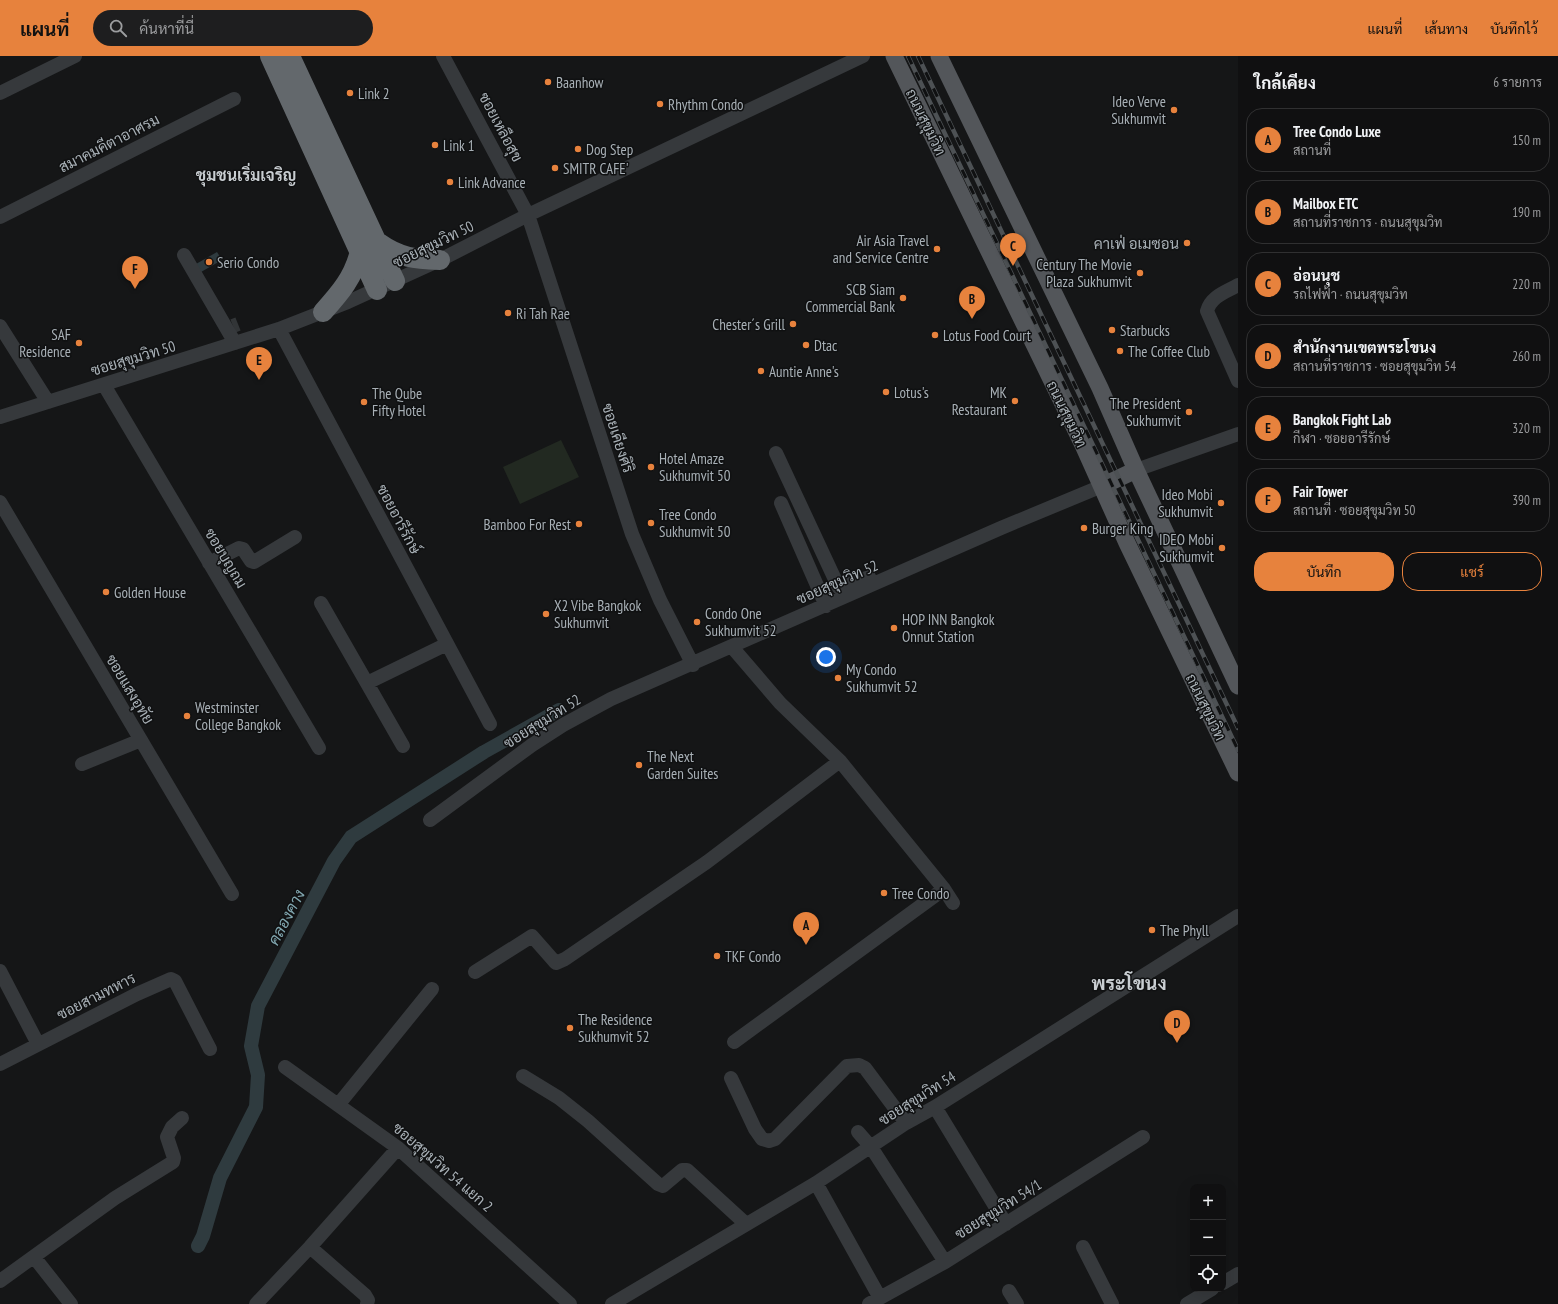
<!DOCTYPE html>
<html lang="th">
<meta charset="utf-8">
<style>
:root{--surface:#101011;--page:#1e1e1f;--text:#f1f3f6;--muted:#9c9d9f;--line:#303031;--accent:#e7823d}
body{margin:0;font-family:"PT Sans Narrow",Sarabun,sans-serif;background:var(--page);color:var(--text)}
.controls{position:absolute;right:12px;bottom:12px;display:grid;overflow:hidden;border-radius:8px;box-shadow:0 4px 16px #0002}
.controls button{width:36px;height:36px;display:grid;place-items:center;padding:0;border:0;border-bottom:1px solid var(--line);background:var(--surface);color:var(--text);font:20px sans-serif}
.you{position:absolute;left:826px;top:601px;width:14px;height:14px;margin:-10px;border:3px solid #fff;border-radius:50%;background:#1a73e8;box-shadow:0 0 0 6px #1a73e833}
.badge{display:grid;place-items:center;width:26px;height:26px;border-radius:50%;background:var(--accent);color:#111;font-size:13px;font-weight:700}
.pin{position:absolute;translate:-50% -33px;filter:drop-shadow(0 1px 2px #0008)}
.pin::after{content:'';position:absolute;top:21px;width:14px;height:12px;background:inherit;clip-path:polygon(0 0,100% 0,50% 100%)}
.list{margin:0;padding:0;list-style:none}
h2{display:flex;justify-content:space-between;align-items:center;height:52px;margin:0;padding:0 16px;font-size:17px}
h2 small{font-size:13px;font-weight:400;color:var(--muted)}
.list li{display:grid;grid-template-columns:26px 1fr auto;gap:12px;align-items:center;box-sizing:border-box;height:64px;margin:0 8px 8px;padding:0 8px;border:1px solid var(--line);border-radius:16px}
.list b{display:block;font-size:15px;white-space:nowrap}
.list p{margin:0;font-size:13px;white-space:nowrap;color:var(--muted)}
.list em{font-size:13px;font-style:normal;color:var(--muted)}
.actions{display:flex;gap:8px;padding:12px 16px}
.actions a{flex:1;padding:9px 0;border:1px solid var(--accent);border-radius:16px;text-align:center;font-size:14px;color:var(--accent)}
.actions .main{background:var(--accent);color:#111}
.icon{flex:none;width:22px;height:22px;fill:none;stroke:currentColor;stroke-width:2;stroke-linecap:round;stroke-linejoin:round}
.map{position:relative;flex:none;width:1238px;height:1248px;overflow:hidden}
header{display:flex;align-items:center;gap:24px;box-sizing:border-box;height:56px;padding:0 20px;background:var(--accent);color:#111}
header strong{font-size:19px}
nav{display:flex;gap:22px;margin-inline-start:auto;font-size:14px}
.search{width:280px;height:36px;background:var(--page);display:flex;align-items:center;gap:10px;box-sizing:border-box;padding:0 14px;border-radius:22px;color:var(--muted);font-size:15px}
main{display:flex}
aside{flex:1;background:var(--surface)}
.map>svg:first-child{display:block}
.green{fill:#222921}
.water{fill:#2f3b3f}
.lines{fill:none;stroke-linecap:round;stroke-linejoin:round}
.canal{stroke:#2f3b3f;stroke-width:14}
.minor-tunnel{stroke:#323537;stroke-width:14;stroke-dasharray:14 7;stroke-linecap:butt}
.minor{stroke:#36393c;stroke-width:14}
.major{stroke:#53565a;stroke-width:17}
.highway{stroke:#63686c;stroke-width:20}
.rail-casing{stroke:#4d5154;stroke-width:4.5}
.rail{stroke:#101112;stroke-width:3;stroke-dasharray:9;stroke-linecap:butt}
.poi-dot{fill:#e7823d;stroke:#101112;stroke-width:1.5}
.labels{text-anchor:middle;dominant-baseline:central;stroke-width:3;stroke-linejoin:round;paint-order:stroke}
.poi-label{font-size:15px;fill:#a8b0b6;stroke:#101112;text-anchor:start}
.street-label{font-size:15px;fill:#a8b0b6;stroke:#101112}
.neighbourhood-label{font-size:16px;font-weight:bold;fill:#c9ced2;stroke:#101112}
.water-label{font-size:16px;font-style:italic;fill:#81a6af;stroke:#101112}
.district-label{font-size:19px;font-weight:bold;fill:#c9ced2;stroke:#101112}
</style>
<header>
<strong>แผนที่</strong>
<div class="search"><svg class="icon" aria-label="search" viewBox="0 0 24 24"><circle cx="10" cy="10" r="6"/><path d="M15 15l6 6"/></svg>ค้นหาที่นี่</div>
<nav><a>แผนที่</a><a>เส้นทาง</a><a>บันทึกไว้</a></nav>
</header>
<main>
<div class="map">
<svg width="1238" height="1248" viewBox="0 0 1238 1248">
<rect width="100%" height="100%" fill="#151617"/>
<!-- green -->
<path class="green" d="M561 384 579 421 520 448 503 411Z"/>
<!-- water -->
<path class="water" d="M217 196 222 204 201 216 196 208Z"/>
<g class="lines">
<!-- canal -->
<path class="canal" d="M198 1190 203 1180 220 1122 256 1051 258 1019 251 990 258 950 334 805 351 781 484 696 559 654"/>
<!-- minor-tunnel -->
<path class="minor-tunnel" d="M233 270 238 268"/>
<!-- minor -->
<path class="minor" d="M443 0 528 159 632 478 660 544 693 609
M0 37 75 0
M0 161 234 43
M184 199 235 287
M1238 229C1226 236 1211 240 1207 255L1238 325
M0 270 48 346
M279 273 490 668
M104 329 319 692
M0 361 279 273 348 246 440 204 528 159 863 0
M776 397 839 532 869 521
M1136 414 1238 378
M0 446 232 838
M781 447 826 550
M209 507 239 492 243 493 251 505 254 506 295 481
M321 547 403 690
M732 591 780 647 840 705 944 833 953 847
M367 627 447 588
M82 708 141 684
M430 764 532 689 563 669 611 643 1001 472 1102 430
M0 915 38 988
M475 916 532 880 554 905 556 907 565 903 707 806 840 705
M734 986 944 833
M0 1008 137 938 171 923 175 925 210 993
M285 1011 398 1092 570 1248
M523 1020 559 1042 588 1065 658 1128 663 1130 682 1114H687L746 1168
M731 1022 755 1073 762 1083 769 1085 775 1083 847 1010 859 1009 865 1012 906 1067
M338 1049 432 933
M935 1051 1006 1168
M858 1076 871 1091 945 1206
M816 1127 880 1242
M310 1191 365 1239 368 1244 367 1248
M1083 1191 1112 1248
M34 1201 71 1248
M0 1225 115 1142 173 1106 174 1102 167 1081 172 1071 182 1062
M1223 1227 1238 1218
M1009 1235 1017 1248
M256 1248 310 1191 398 1092
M612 1248 816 1127 906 1067 935 1051 1238 860
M869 1248 945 1206 1143 1081
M1187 1248 1212 1233"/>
<!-- major -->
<path class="major" d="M894 0 1083 389 1127 487 1238 717
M939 0 1100 332 1136 414 1238 630
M1102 430 1136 414"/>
<!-- highway -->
<path class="highway" d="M270 0 377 234
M290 0 395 225
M379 187C400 202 415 203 440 204
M323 256C340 237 354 221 360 195"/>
<!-- rail casing -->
<g class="rail-casing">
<path id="rail" d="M908 0 1238 694
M918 0 1238 672"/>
</g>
<!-- rail -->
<use href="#rail" class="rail"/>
</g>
<!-- markers -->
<g class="poi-dot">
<circle cx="548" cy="26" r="4"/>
<circle cx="350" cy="37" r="4"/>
<circle cx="660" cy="48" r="4"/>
<circle cx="1174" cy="54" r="4"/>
<circle cx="435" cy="89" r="4"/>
<circle cx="578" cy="93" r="4"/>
<circle cx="555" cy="112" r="4"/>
<circle cx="450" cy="126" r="4"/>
<circle cx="1187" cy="187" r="4"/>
<circle cx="937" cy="193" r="4"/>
<circle cx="209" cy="206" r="4"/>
<circle cx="1140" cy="217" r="4"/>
<circle cx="903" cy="242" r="4"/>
<circle cx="508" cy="257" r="4"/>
<circle cx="793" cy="268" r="4"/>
<circle cx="1112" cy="274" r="4"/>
<circle cx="935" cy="279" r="4"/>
<circle cx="79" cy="287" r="4"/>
<circle cx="806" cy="289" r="4"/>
<circle cx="1120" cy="295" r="4"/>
<circle cx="761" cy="315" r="4"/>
<circle cx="886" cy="336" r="4"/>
<circle cx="1015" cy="345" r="4"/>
<circle cx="364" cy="346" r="4"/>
<circle cx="1189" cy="356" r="4"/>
<circle cx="651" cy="411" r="4"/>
<circle cx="1221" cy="447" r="4"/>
<circle cx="651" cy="467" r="4"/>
<circle cx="579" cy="468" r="4"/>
<circle cx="1084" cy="472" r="4"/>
<circle cx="1222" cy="492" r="4"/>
<circle cx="106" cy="536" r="4"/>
<circle cx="546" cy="558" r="4"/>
<circle cx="697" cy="566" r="4"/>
<circle cx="894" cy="572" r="4"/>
<circle cx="838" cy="622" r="4"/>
<circle cx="187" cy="660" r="4"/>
<circle cx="639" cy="709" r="4"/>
<circle cx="884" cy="837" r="4"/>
<circle cx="1152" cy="874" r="4"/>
<circle cx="717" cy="900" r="4"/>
<circle cx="570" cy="972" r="4"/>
</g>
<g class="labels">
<!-- poi labels -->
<g class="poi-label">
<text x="556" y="26">Baanhow</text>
<text x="358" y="37">Link 2</text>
<text x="1166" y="45" text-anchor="end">Ideo Verve<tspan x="1166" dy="17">Sukhumvit</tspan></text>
<text x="668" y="48">Rhythm Condo</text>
<text x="443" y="89">Link 1</text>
<text x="586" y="93">Dog Step</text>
<text x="563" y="112">SMITR CAFE'</text>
<text x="458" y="126">Link Advance</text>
<text x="929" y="184" text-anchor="end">Air Asia Travel<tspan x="929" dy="17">and Service Centre</tspan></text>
<text x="1179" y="187" text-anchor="end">คาเฟ่ อเมซอน</text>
<text x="217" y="206">Serio Condo</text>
<text x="1132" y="208" text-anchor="end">Century The Movie<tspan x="1132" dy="17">Plaza Sukhumvit</tspan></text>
<text x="895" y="233" text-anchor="end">SCB Siam<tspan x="895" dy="17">Commercial Bank</tspan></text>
<text x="516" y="257">Ri Tah Rae</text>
<text x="785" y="268" text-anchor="end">Chester´s Grill</text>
<text x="1120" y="274">Starbucks</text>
<text x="71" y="278" text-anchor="end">SAF<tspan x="71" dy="17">Residence</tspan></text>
<text x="943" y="279">Lotus Food Court</text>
<text x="814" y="289">Dtac</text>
<text x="1128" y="295">The Coffee Club</text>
<text x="769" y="315">Auntie Anne's</text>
<text x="894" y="336">Lotus's</text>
<text x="1007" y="336" text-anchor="end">MK<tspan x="1007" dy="17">Restaurant</tspan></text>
<text x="372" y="337">The Qube<tspan x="372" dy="17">Fifty Hotel</tspan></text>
<text x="1181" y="347" text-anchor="end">The President<tspan x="1181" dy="17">Sukhumvit</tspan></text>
<text x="659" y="402">Hotel Amaze<tspan x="659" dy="17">Sukhumvit 50</tspan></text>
<text x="1213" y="438" text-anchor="end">Ideo Mobi<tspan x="1213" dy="17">Sukhumvit</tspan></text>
<text x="659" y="458">Tree Condo<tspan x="659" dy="17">Sukhumvit 50</tspan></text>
<text x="571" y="468" text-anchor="end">Bamboo For Rest</text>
<text x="1092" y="472">Burger King</text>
<text x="1214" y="483" text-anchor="end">IDEO Mobi<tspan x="1214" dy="17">Sukhumvit</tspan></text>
<text x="114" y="536">Golden House</text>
<text x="554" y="549">X2 Vibe Bangkok<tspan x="554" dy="17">Sukhumvit</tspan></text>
<text x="705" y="557">Condo One<tspan x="705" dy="17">Sukhumvit 52</tspan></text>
<text x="902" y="563">HOP INN Bangkok<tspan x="902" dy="17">Onnut Station</tspan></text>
<text x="846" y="613">My Condo<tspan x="846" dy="17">Sukhumvit 52</tspan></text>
<text x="195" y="651">Westminster<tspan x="195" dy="17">College Bangkok</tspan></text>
<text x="647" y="700">The Next<tspan x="647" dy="17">Garden Suites</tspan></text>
<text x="892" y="837">Tree Condo</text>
<text x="1160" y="874">The Phyll</text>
<text x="725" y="900">TKF Condo</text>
<text x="578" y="963">The Residence<tspan x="578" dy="17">Sukhumvit 52</tspan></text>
</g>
<!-- street labels -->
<g class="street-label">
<text transform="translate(926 66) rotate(64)">ถนนสุขุมวิท</text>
<text transform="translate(501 71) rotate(62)">ซอยเหลือสุข</text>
<text transform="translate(109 87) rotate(-27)">สมาคมคีตาอาศรม</text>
<text transform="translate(433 188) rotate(-26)">ซอยสุขุมวิท 50</text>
<text transform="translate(133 302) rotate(-17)">ซอยสุขุมวิท 50</text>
<text transform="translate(1067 358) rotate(64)">ถนนสุขุมวิท</text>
<text transform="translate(618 382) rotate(72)">ซอยเคียงศิริ</text>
<text transform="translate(399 463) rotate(62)">ซอยอารีรักษ์</text>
<text transform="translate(226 502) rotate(59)">ซอยบุญถม</text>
<text transform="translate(837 526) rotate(-24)">ซอยสุขุมวิท 52</text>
<text transform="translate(130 633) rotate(59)">ซอยแสงอุทัย</text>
<text transform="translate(1206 651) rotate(64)">ถนนสุขุมวิท</text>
<text transform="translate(542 665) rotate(-32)">ซอยสุขุมวิท 52</text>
<text transform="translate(96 940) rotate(-27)">ซอยสามทหาร</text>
<text transform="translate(917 1042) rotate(-32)">ซอยสุขุมวิท 54</text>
<text transform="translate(443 1111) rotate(41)">ซอยสุขุมวิท 54 แยก 2</text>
<text transform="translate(998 1153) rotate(-32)">ซอยสุขุมวิท 54/1</text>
</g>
<!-- neighbourhood labels -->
<g class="neighbourhood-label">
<text x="246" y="119">ชุมชนเริ่มเจริญ</text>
</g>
<!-- water labels -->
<g class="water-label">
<text transform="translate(286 861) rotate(-62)">คลองคาง</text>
</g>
<!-- district labels -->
<g class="district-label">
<text x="1129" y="927">พระโขนง</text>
</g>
</g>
</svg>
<div class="controls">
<button>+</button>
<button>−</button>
<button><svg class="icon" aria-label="locate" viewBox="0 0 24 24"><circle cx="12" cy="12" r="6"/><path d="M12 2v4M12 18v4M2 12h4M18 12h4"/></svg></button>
</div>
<div class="you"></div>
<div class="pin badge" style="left:806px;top:889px">A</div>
<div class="pin badge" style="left:972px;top:263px">B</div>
<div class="pin badge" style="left:1013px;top:210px">C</div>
<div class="pin badge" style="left:1177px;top:987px">D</div>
<div class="pin badge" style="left:259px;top:324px">E</div>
<div class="pin badge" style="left:135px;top:233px">F</div>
</div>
<aside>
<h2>ใกล้เคียง<small>6 รายการ</small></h2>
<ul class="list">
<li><span class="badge">A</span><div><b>Tree Condo Luxe</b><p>สถานที่</p></div><em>150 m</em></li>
<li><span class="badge">B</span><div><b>Mailbox ETC</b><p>สถานที่ราชการ · ถนนสุขุมวิท</p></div><em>190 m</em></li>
<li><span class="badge">C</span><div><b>อ่อนนุช</b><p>รถไฟฟ้า · ถนนสุขุมวิท</p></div><em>220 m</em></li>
<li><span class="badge">D</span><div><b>สำนักงานเขตพระโขนง</b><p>สถานที่ราชการ · ซอยสุขุมวิท 54</p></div><em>260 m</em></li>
<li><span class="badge">E</span><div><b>Bangkok Fight Lab</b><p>กีฬา · ซอยอารีรักษ์</p></div><em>320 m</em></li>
<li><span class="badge">F</span><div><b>Fair Tower</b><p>สถานที่ · ซอยสุขุมวิท 50</p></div><em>390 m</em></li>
</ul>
<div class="actions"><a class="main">บันทึก</a><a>แชร์</a></div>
</aside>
</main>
